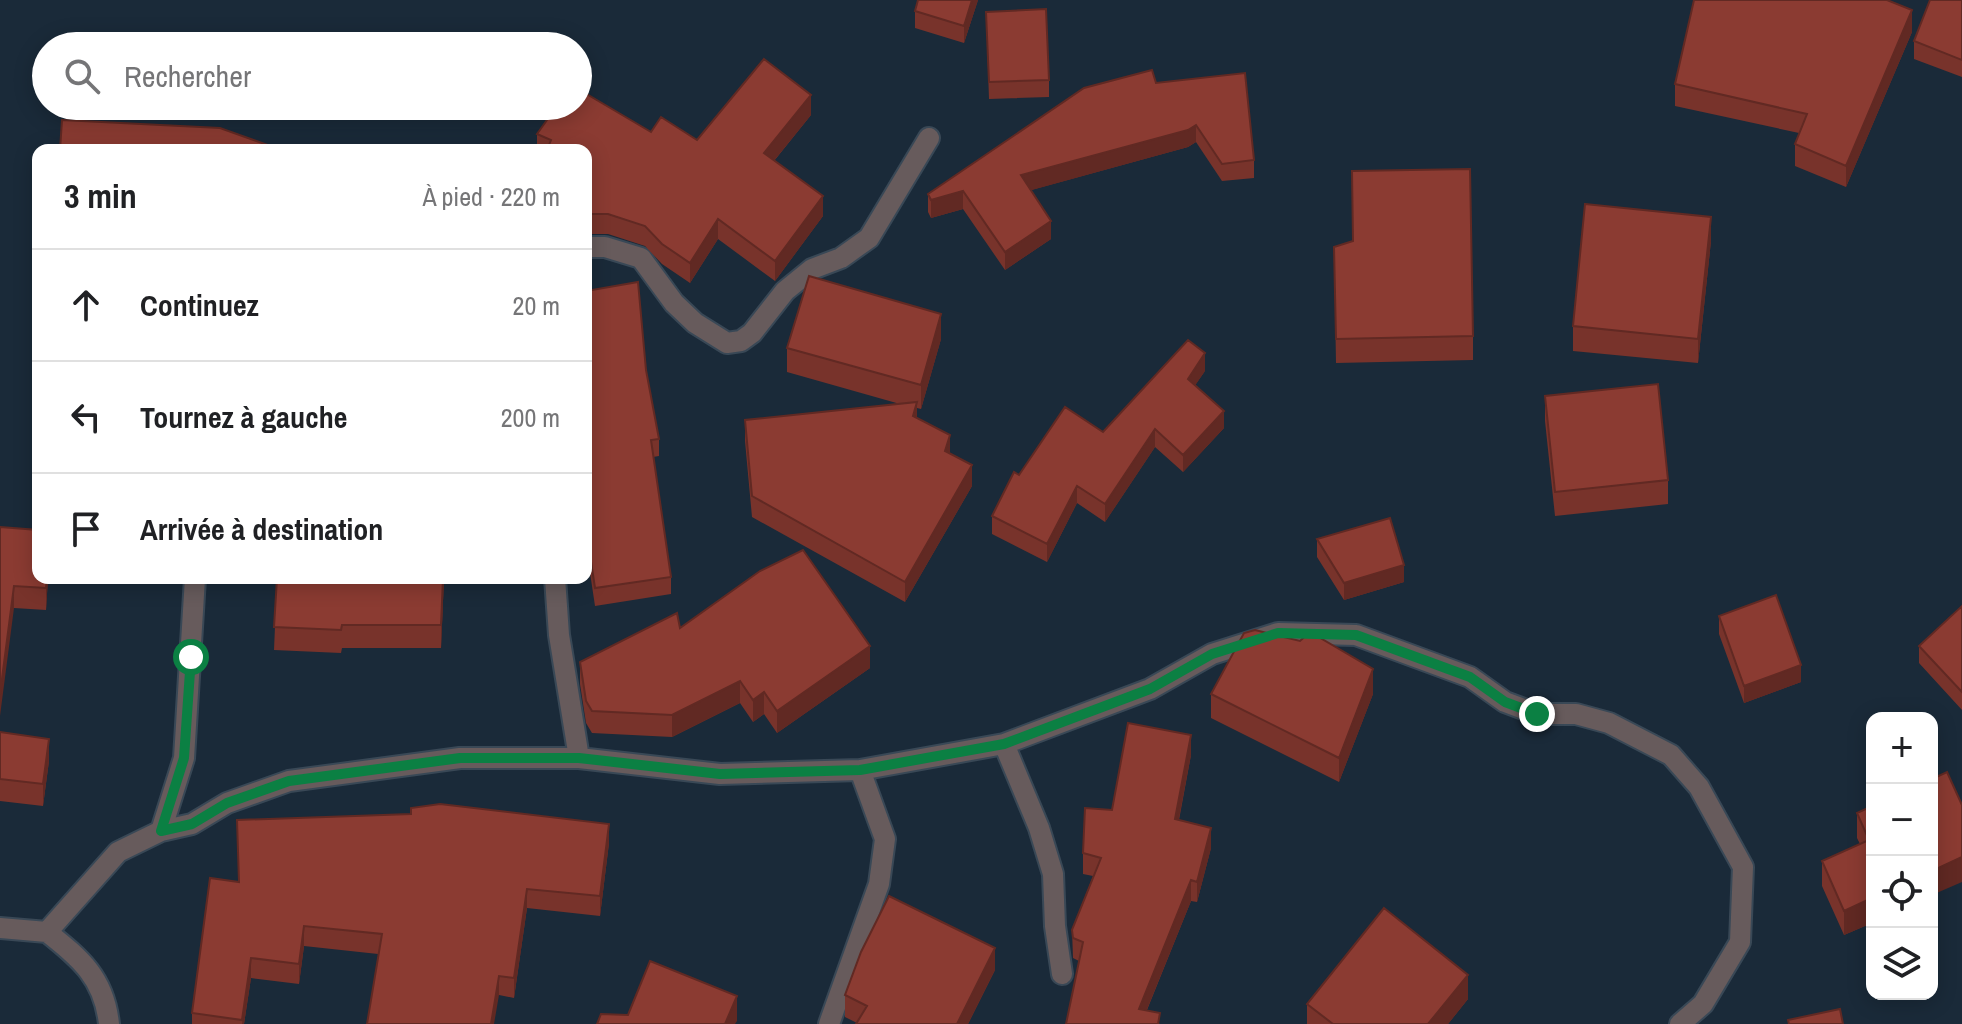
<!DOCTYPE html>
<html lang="fr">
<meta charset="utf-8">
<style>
:root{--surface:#fff;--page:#f2f2f2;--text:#202124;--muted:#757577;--line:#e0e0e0}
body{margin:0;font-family:"Archivo Narrow",sans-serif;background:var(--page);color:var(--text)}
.controls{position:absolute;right:24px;bottom:24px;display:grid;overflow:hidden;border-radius:16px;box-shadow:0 4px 20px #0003}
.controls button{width:72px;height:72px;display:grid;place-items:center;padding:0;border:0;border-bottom:2px solid var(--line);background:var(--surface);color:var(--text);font:40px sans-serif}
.stop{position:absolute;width:24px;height:24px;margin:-18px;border:6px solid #0b8043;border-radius:50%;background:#fff}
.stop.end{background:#0b8043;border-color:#fff;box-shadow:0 2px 8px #0008}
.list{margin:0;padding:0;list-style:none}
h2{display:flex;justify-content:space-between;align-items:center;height:104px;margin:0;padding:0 32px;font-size:34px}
h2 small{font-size:26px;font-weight:400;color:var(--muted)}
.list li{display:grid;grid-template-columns:52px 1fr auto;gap:24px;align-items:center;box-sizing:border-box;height:112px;padding:0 32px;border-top:2px solid var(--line)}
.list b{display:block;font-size:30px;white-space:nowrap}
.list em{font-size:26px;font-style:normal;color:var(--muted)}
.icon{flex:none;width:44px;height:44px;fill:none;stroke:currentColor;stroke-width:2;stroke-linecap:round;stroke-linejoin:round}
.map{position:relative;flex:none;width:1962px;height:1024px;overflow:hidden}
.search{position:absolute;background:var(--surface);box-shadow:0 4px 20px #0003;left:32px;top:32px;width:560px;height:88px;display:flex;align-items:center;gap:20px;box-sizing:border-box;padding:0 28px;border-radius:44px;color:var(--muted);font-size:30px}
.panel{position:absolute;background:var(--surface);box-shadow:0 4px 20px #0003;left:32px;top:144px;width:560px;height:440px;border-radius:16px}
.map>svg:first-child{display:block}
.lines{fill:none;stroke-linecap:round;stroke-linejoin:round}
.minor-casing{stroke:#394856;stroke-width:24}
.minor{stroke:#675b5c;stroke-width:20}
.wall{fill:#78332b}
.shaded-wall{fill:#612923}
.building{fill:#8b3b32;stroke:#612923;stroke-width:2}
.route{stroke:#0b8043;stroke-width:10}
</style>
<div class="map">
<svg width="1962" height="1024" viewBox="0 0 1962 1024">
<rect width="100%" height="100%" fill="#1a2a39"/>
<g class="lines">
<!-- minor casing -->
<g class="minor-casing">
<path id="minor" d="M586 247H605L641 258 674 303 695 323 727 343 741 341 752 333 785 291 812 269 841 258 869 238 929 138
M555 578 559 635 579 758
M1004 744 1039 828 1053 874 1055 926 1062 974
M161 831 184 758 195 578
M0 928 47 932 118 852 161 831 192 824 227 803 289 781 460 758H579L720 774 860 770 1004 744 1150 689 1212 654 1278 633 1356 635 1470 677 1505 702 1537 714H1576L1609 723 1671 755 1699 787 1743 867 1740 942 1703 1004 1680 1024
M47 932C81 959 104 978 109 1024
M829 1024 879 884 885 839 860 770"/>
</g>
<!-- minor -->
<use href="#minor" class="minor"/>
</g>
<!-- wall -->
<path class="wall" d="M978 0 964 43 915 28V11Z
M1962 0V77L1914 59V41Z
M986 12 1049 80V97L989 99Z
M1912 32 1846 187 1795 166V144L1799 133 1675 106V84Z
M1156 83 1254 160V178L1222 181 1196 142 1188 147 1031 190 1051 239 1005 270 963 209 931 218 928 212V194Z
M811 115 774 161 823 216 775 281 718 239 690 283 662 264 645 246 608 234H586V150H537V134L651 132 697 140Z
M1711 241 1698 363 1573 351V326Z
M1334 247 1473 336V360L1336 363Z
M586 291 646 370 659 439V456L653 457 671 577V594L595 606 586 546Z
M34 293H38V433H35Z
M941 339 921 409 917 408V418L950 454 972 486 905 602 752 517 745 441V420L900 404 787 372V348Z
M1205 371 1195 385 1224 428 1183 472 1155 447 1105 522 1077 503 1047 562 992 534V516L1019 475 1103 432Z
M1545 396 1668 480V504L1555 516 1545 421Z
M0 527 48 578 46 610 14 608Z
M1317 539 1404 582 1344 600 1317 557Z
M277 578H444L441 648H342L341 653 274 650Z
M1962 606V710L1919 663V646Z
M1719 616 1801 682 1744 703 1719 634Z
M680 628 870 668 777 733 764 714 753 722 740 703 672 737 592 733 586 723 580 684V662Z
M1211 694H1373L1339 782 1211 718Z
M0 732 49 761 43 806 0 801Z
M1191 755 1179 820 1211 848 1197 902 1191 901 1147 1010 1160 1024 1079 961 1073 958 1072 930 1093 876 1083 874V853L1112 810Z
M1872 806V923L1844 935 1822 886V861L1860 844 1857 838V813Z
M411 808 609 843 600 916 527 908 514 998 499 995 378 954 304 946 299 984 251 978 244 1024H192V1013L239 882 411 814Z
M995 970 968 1024H856L857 1023 845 1017V995Z
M1468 999 1448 1024H1307V1004Z"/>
<!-- shaded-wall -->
<path class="shaded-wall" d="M972 0H978L964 43V26Z
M1912 10V32L1846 187V166Z
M811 95V115L764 173V153Z
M1196 125V142L1188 147 1021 193V175Z
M963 191V209L931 218V200Z
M823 196V216L775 281V261Z
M1711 217V241L1698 363V339Z
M718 219V239L690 283V263Z
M1051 221V239L1005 270V252Z
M941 314V339L921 409V385Z
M1205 353V371L1188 396V379Z
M917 402V423L913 416Z
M1224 411V428L1183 472V455Z
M1155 429V447L1105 522V504Z
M950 435V456L945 451Z
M972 465V486L905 602V582Z
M1077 486V503L1047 562V544Z
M1404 565V582L1344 600V583Z
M47 578H48L46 610V588Z
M443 578H444L441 648V625Z
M14 586V608L0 716V694Z
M870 646V668L777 733V711Z
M1801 665V682L1744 703V686Z
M1373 669V694L1339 782V758Z
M740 681V703L672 737V715Z
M764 692V714L753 722V700Z
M1191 735V755L1175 839V819Z
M49 739V761L43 806V784Z
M609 824V843L600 916V896Z
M1211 828V848L1197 902V882Z
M1962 857V882L1932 895V871Z
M1191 880V901L1141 1024 1139 1009Z
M527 889V908L514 998V978Z
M1872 898V923L1844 935V911Z
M304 926V946L299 984V964Z
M995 948V970L968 1024H957Z
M251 958V978L244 1024H242Z
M1468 975V999L1448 1024H1428Z
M499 976V995L494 1024H491Z
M737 996V1021L735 1024H725Z"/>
<!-- building -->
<path class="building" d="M918 0H972L964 26 915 11Z
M1694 0H1887L1912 10 1846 166 1795 144 1807 114 1675 84Z
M1930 0H1962V60L1914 41Z
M1046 9 1049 80 989 82 986 12Z
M764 59 811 95 764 153 823 196 775 261 718 219 690 263 662 244 645 226 608 214H586V150H547L551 140 537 134 557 106H578V89L651 132 661 117 697 140Z
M1152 70 1156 83 1245 73 1254 160 1222 164 1196 125 1188 130 1021 175 1051 221 1005 252 963 191 931 200 928 194 1084 88Z
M62 120 220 128 276 148 275 150H60Z
M1470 169 1473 336 1336 339 1334 247 1353 241 1352 171Z
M1585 204 1711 217 1698 339 1573 326Z
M809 276 941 314 921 385 787 348Z
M638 282 646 370 659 439 651 440 671 577 595 588 586 529V291Z
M34 293H38V410H35Z
M1188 340 1205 353 1188 379 1224 411 1183 455 1155 429 1105 504 1077 486 1047 544 992 516 1014 472 1019 475 1065 407 1103 432Z
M1658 384 1668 480 1555 492 1545 396Z
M917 402 913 416 950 435 945 451 972 465 905 582 752 496 745 420Z
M1390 518 1404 565 1344 583 1317 539Z
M0 527 38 530V578H47L46 588 14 586 0 694Z
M803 550 870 646 777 711 764 692 753 700 740 681 672 715 592 711 586 701 580 662 677 613 680 628 760 571Z
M277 578H443L441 625H342L341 630 274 627Z
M1776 595 1801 665 1744 686 1719 616Z
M1962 606V692L1919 646Z
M1255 630 1300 641 1310 632 1373 669 1339 758 1211 694 1244 633Z
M1128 723 1191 735 1175 819 1211 828 1197 882 1191 880 1139 1009 1160 1013 1158 1024H1066L1083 942 1073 938 1072 930 1101 858 1083 853 1085 808 1112 810Z
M0 732 49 739 43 784 0 779Z
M1947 772 1962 805V857L1932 871V779Z
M440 804 609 824 600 896 527 889 514 978 499 976 491 1024H367L382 934 304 926 299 964 251 958 242 1020 192 1013 210 878 239 882 237 820 411 814V808Z
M1872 806V898L1844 911 1822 861 1869 840 1857 813Z
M889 896 995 948 957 1024H856L867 1006 845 995 861 952Z
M1384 908 1468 975 1428 1024H1333L1307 1004Z
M650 961 737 996 725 1024H597L601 1014 628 1015Z
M1840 1009 1843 1024H1789L1788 1020Z"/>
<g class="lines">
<!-- route -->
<path class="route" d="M191 657 184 758 161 831 192 824 227 803 289 781 460 758H579L720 774 860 770 1004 744 1150 689 1212 654 1278 633 1356 635 1470 677 1505 702 1537 714"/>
</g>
</svg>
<div class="controls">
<button>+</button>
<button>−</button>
<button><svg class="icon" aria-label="locate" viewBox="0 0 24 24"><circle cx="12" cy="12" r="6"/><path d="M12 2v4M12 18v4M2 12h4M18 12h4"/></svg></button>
<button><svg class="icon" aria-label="layers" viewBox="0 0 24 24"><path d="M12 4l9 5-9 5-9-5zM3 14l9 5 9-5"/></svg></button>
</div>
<div class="stop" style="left:191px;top:657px"></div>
<div class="stop end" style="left:1537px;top:714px"></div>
<div class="search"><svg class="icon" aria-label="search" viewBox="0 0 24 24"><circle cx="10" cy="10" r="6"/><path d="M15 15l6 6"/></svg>Rechercher</div>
<section class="panel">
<h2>3 min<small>À pied · 220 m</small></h2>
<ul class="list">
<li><svg class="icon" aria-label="ahead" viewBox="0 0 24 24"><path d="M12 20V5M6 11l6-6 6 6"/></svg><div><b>Continuez</b></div><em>20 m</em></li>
<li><svg class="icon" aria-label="left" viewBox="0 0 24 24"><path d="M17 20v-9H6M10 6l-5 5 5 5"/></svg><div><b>Tournez à gauche</b></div><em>200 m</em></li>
<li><svg class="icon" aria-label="arrive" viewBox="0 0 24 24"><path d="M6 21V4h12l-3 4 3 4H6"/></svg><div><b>Arrivée à destination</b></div></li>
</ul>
</section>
</div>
